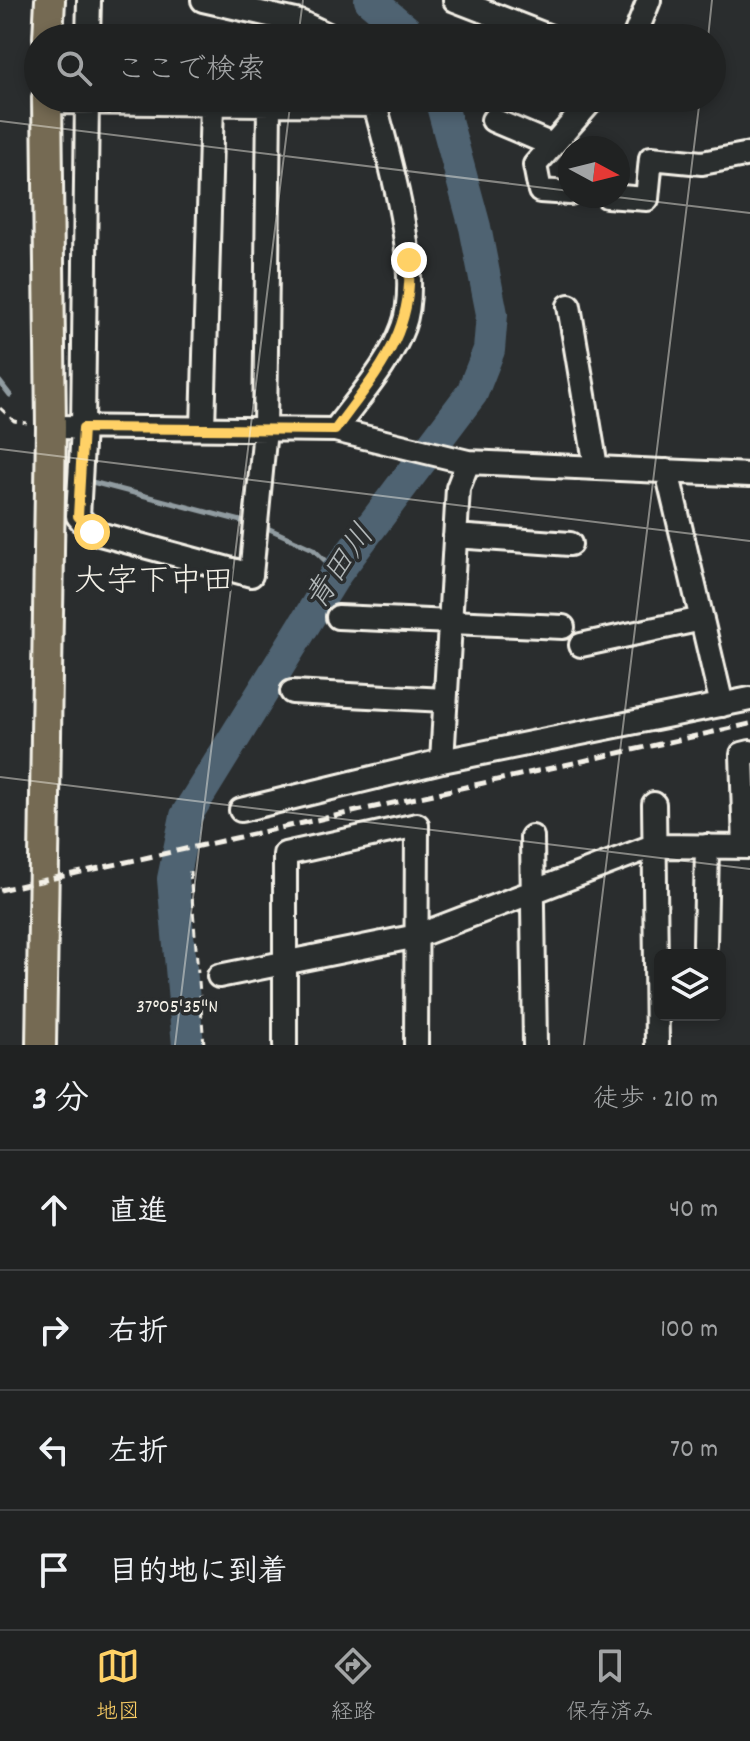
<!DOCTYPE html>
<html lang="ja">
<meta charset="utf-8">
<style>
:root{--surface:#202222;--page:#282a2a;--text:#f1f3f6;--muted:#a2a4a5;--line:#3d3f40;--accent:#ffd166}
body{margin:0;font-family:Dekko,"Klee One",sans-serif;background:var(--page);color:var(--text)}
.controls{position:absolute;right:24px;bottom:24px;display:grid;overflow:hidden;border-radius:12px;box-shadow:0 4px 12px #0003}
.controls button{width:72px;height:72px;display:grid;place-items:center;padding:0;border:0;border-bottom:2px solid var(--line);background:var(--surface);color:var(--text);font:40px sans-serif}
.compass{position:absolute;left:558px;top:136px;width:72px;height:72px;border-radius:50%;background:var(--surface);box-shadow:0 4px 12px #0003;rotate:97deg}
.stop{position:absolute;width:24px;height:24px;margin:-18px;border:6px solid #ffd166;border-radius:50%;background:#fff}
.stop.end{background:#ffd166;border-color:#fff;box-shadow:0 2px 8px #0008}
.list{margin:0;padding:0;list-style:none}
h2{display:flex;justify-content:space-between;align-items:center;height:104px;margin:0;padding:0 32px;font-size:34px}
h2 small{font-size:26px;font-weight:400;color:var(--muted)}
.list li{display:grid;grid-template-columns:52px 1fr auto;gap:24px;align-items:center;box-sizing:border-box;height:120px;padding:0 32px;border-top:2px solid var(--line)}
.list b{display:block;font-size:30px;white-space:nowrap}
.list em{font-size:26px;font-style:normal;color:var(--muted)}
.icon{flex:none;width:44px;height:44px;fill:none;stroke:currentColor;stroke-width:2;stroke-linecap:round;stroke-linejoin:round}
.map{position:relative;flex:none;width:750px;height:1045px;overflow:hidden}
.search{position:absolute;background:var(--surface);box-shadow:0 4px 12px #0003;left:24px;right:24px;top:24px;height:88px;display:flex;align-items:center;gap:20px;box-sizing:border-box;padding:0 28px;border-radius:44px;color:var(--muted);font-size:30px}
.sheet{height:584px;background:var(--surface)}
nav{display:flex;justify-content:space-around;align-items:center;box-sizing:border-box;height:112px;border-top:2px solid var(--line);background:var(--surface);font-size:22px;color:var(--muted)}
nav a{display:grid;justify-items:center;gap:4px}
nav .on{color:var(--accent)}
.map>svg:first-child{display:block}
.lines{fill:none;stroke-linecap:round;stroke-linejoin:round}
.stream{stroke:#919ca1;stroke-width:5}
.river{stroke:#4f6372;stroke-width:32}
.minor-casing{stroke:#f4f1e8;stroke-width:28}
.major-casing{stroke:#f4f1e8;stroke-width:34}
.path{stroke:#f4f1e8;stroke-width:3;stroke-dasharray:8 6;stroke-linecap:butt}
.minor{stroke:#2a2d2e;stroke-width:22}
.major{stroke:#746b52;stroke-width:28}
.rail{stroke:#f4f1e8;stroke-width:5;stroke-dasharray:12 6;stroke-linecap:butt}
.route{stroke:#ffd166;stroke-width:10}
.ticks{fill:none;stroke:#f4f1e8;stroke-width:2;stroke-opacity:0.45}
.labels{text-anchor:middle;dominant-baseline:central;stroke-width:7;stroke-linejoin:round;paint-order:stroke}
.water-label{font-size:32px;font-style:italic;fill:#b2b8b9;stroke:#2a2d2e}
.neighbourhood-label{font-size:32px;fill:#f4f1e8;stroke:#2a2d2e}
.ticks-label{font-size:20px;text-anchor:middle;fill:#f4f1e8;stroke:#2a2d2e;stroke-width:7;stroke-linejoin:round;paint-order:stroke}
</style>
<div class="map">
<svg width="750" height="1045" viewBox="0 0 750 1045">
<rect width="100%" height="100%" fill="#2a2d2e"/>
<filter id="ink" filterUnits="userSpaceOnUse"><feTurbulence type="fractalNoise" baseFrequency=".0125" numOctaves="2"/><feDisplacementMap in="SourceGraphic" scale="16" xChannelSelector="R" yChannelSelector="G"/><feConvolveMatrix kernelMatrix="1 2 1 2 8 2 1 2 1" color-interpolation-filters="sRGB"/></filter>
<g filter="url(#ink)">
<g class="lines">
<!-- stream -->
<path class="stream" d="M0 382 10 395
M92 482 241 521
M263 526 313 549 337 572"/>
<!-- river -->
<path class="river" d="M370 0 415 38
M188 1045 173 879 186 816 337 572 472 393 489 350 492 314 475 227 440 98"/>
<!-- minor casing -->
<g class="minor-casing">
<path id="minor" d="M203 0 300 22 334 38
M455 0 553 38
M88 38 89 0
M634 38 649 0
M87 98 83 428 78 516 92 532 251 575 265 430 269 105
M47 102 375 105
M493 120 552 145
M570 193 540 191 535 165 594 98
M607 196 647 199 651 158 702 163 750 154
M569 306 596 467
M51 427 335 430 468 462 750 475
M203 428 212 103
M335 430C358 398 389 365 403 327 423 274 389 155 373 98
M667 471 722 705
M455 536 570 544
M338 617 563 627
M581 645 702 619
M292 692 445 700
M442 761 458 488 468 462
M654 804 657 1045
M241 810 442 761 750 699
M532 837 535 1045
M745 847 742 754 750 752
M705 945 707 846
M219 976 417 936 653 846 750 847
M285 1045V854L417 825 416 1045"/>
</g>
<!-- major casing -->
<g class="major-casing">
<path id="major" d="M48 38 50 0
M41 1045 51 427 47 98"/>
</g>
<!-- path -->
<path class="path" d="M0 408 14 421 27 423
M190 871 198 973
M199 981 204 1045"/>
<!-- minor -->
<use href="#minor" class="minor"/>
<!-- major -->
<use href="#major" class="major"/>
<!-- rail -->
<path class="rail" d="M0 890 750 724"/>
</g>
</g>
<g class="lines" filter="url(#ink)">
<!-- route -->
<path class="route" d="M92 532 78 516 83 428 335 430C376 373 414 335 409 260"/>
</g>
<!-- ticks -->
<path class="ticks" d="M298 38 303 0M708 38 712 0M0 121 570 191M608 196 750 213M0 449 750 541M0 777 750 869M175 1045 291 98M584 1045 700 98"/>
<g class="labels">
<!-- water labels -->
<g class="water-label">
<text transform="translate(342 569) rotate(-55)">青田川</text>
</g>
<!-- neighbourhood labels -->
<g class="neighbourhood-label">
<text x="154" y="584">大字下中田</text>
</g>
</g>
<g class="ticks-label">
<text x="177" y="1012">37°05'35"N</text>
</g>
</svg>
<div class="controls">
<button><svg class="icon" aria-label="layers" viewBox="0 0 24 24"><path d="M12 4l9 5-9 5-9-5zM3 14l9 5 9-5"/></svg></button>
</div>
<svg class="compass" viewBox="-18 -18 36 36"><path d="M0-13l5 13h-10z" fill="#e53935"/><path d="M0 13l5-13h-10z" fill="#a2a4a5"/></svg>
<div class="stop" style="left:92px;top:532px"></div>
<div class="stop end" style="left:409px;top:260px"></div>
<div class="search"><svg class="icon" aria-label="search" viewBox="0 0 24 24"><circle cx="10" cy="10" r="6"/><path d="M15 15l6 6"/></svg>ここで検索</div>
</div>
<section class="sheet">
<h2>3 分<small>徒歩 · 210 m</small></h2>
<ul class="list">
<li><svg class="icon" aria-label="ahead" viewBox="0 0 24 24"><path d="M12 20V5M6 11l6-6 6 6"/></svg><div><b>直進</b></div><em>40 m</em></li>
<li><svg class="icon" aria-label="right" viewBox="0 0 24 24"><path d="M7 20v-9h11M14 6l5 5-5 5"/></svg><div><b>右折</b></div><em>100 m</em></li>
<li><svg class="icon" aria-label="left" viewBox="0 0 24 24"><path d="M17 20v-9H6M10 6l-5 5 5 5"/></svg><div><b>左折</b></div><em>70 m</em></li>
<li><svg class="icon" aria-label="arrive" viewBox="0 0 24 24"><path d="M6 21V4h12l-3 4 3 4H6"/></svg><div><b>目的地に到着</b></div></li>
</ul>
</section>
<nav>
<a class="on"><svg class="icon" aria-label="map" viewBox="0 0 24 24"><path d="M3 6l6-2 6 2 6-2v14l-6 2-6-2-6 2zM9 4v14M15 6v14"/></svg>地図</a>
<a><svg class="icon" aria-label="directions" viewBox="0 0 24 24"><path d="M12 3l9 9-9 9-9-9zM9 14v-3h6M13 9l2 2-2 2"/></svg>経路</a>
<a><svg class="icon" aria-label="saved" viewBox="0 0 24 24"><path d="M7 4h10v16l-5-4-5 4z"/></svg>保存済み</a>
</nav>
